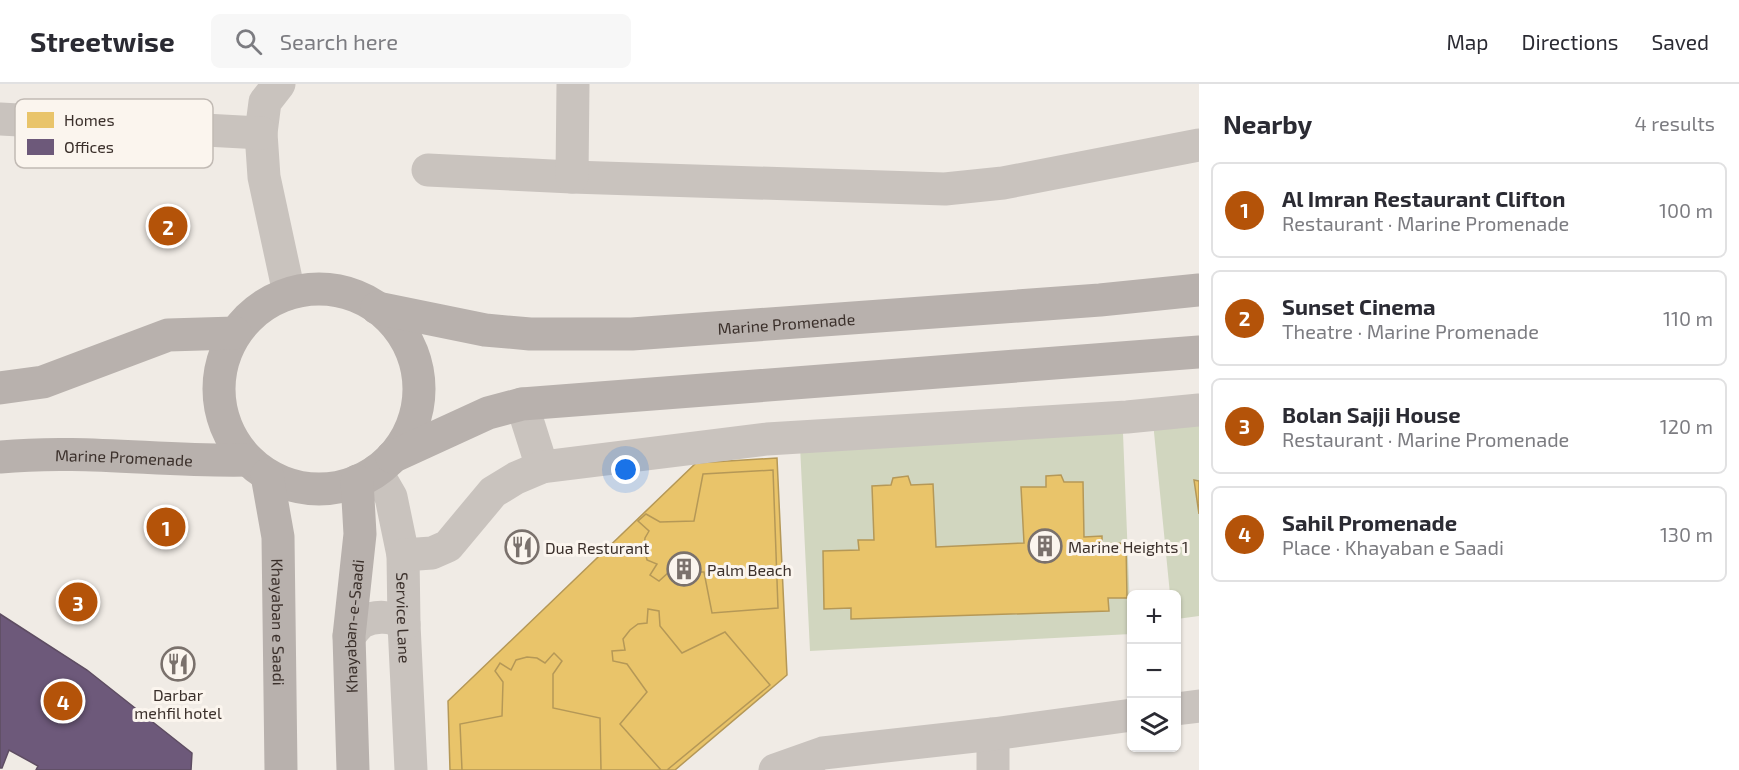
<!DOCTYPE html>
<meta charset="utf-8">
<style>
:root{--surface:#fff;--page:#f7f7f7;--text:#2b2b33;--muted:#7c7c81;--line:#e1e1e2;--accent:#b45309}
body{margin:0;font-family:"Exo 2",sans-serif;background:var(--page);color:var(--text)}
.controls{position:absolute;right:18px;bottom:18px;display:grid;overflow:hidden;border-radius:9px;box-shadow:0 2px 4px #0004}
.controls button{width:54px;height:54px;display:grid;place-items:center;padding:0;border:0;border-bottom:2px solid var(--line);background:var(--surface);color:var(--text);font:30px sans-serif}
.you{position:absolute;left:626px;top:386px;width:21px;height:21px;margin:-15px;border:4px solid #fff;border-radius:50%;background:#1a73e8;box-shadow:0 0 0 9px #1a73e833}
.badge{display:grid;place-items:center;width:39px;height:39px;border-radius:50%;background:var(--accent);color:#fff;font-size:20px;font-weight:700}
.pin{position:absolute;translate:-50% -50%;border:3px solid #fff;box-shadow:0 2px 6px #0006}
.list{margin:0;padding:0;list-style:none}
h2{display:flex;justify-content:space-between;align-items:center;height:78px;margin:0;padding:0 24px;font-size:26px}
h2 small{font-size:20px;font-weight:400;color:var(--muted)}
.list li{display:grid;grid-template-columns:39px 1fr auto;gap:18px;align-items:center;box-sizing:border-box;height:96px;margin:0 12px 12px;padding:0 12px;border:2px solid var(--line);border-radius:9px}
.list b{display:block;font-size:22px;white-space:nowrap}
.list p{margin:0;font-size:20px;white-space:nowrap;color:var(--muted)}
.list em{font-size:20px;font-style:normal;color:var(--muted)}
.icon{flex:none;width:33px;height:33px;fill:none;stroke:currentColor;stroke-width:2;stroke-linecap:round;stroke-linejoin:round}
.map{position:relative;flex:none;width:1199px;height:686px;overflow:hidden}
header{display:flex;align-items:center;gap:36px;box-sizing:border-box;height:84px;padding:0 30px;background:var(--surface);border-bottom:2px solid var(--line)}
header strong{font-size:28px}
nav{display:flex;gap:33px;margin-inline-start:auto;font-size:21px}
.search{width:420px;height:54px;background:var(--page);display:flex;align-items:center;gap:15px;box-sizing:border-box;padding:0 21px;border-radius:9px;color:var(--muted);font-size:22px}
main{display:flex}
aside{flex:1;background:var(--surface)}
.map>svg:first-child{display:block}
.green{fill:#d1d6bf}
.homes{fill:#e9c46a;stroke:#b59857;stroke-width:1.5}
.offices{fill:#6d597a;stroke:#5e4d62;stroke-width:1.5}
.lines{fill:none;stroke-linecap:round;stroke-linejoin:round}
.minor{stroke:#c9c3be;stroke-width:33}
.major{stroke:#b8b1ad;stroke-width:33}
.labels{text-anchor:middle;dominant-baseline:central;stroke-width:6;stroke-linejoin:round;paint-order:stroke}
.street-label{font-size:16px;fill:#3b302b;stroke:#fbf5ee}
.poi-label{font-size:16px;fill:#3b302b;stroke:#fbf5ee;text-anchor:start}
.key{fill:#fbf5ee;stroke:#c1bab4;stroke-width:1.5}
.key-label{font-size:16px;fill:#3b302b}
</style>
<header>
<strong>Streetwise</strong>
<div class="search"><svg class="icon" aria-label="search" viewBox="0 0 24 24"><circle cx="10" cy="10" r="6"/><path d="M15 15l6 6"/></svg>Search here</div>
<nav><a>Map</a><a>Directions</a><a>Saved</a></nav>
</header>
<main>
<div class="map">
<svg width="1199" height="686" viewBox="0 0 1199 686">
<rect width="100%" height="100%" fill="#f0ebe5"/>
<!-- green -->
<path class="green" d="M1199 313V532L1177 535 1176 511 1170 510 1151 318Z
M1122 324 1131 550 810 567 799 341Z"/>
<!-- homes -->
<path class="homes" d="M777 374 787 591 675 686H450L448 617 696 379Z
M773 386 778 524 712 529 704 488H669L659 497 650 491 657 480 647 476 644 464 645 454 649 447 638 437 646 430 660 438 694 437 703 390Z
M1061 391 1064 398H1083L1084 453 1102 452V460L1126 459 1127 514H1108L1109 527 851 535V524L824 525 823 467 859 466 858 456H874L872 402 891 401 893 394 908 392 911 401 933 400 936 463 1024 459 1021 403H1046V392Z
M1194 396 1199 397V430Z
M648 525 659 527 660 542 682 569 725 548 770 601 667 686H661L620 640 647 608 627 580 613 577 612 567 625 566 623 555 630 546 638 540 647 539Z
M554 569 562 577 553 590V624L600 634 601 686H462L460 640 502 632 503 598 495 587 500 579 511 586 516 576 527 573 537 574 545 579Z"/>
<!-- offices -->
<path class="offices" d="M0 530 87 586 192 669 191 686H36L38 682 9 666 2 684H0Z"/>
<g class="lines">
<!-- minor -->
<g class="minor">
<path d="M279 0 265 18 261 49 264 93 289 209"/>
<path d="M0 35 261 49"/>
<path d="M428 86 572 93 945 105 1003 99 1199 61"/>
<path d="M572 93 573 0"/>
<path d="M522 320 542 383"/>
<path id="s1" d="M376 387 391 413 403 471 404 540 411 686"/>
<path d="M403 471 432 469 448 462 493 408 516 394 542 383 767 355 1127 333 1199 326"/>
<path d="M349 552C353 548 357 541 362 538 375 531 393 532 404 540"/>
<path d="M1176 625 1199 622"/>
<path d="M993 650V686"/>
<path d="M775 686 823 669 993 650 1132 631"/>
</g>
<!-- major -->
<g class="major">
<circle cx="319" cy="305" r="100"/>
<path id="s2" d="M377 224 485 246 530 250H632L1100 216 1199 206"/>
<path d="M0 304 43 298 168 251 235 249"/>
<path id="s3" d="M0 373C82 365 165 378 248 376"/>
<path d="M392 373 488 329 522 320 1199 268"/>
<path id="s4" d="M267 391 278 453 281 686"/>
<path id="s5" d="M353 686 349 552 360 450 357 397"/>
</g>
</g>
<!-- icons -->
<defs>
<g id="building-ring" transform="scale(1.725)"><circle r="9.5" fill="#fbf5ee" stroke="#7a716c" stroke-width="1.5"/><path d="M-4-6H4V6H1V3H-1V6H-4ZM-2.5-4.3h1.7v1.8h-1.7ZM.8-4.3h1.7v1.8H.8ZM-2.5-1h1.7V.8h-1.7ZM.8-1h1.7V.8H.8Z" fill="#7a716c"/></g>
<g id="restaurant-ring" transform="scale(1.725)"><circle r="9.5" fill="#fbf5ee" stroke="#7a716c" stroke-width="1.5"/><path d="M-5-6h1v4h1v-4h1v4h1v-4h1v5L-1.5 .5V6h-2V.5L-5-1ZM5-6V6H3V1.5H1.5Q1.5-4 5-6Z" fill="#7a716c"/></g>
</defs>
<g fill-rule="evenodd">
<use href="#building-ring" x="1045" y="462"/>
<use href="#restaurant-ring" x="522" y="463"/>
<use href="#building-ring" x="684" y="485"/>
<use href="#restaurant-ring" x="178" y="580"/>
</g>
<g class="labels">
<!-- street labels -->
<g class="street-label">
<text stroke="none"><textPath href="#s2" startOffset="412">Marine Promenade</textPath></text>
<text stroke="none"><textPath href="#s3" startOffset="124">Marine Promenade</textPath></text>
<text stroke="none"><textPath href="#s1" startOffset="152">Service Lane</textPath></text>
<text stroke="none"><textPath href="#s4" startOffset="148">Khayaban e Saadi</textPath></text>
<text stroke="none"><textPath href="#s5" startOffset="144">Khayaban-e-Saadi</textPath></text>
</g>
<!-- poi labels -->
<g class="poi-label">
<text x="1068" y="462">Marine Heights 1</text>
<text x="545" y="463">Dua Resturant</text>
<text x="707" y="485">Palm Beach</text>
<text x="178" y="610" text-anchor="middle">Darbar<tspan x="178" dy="18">mehfil hotel</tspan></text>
</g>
</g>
<!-- legend -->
<rect x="15" y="15" width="198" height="69" rx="9" class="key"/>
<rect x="27" y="28" width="27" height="16" fill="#e9c46a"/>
<rect x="27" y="55" width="27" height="16" fill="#6d597a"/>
<g class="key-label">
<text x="64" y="42">Homes</text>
<text x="64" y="69">Offices</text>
</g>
</svg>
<div class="controls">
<button>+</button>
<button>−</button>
<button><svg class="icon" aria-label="layers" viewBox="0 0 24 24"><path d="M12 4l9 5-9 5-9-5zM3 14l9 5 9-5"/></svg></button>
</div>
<div class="you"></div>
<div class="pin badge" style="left:166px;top:443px">1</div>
<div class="pin badge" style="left:168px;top:142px">2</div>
<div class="pin badge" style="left:78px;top:518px">3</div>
<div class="pin badge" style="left:63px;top:617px">4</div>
</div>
<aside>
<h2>Nearby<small>4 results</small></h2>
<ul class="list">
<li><span class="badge">1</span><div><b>Al Imran Restaurant Clifton</b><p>Restaurant · Marine Promenade</p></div><em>100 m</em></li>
<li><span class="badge">2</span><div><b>Sunset Cinema</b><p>Theatre · Marine Promenade</p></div><em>110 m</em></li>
<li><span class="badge">3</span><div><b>Bolan Sajji House</b><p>Restaurant · Marine Promenade</p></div><em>120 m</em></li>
<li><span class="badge">4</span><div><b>Sahil Promenade</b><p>Place · Khayaban e Saadi</p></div><em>130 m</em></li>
</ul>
</aside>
</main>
